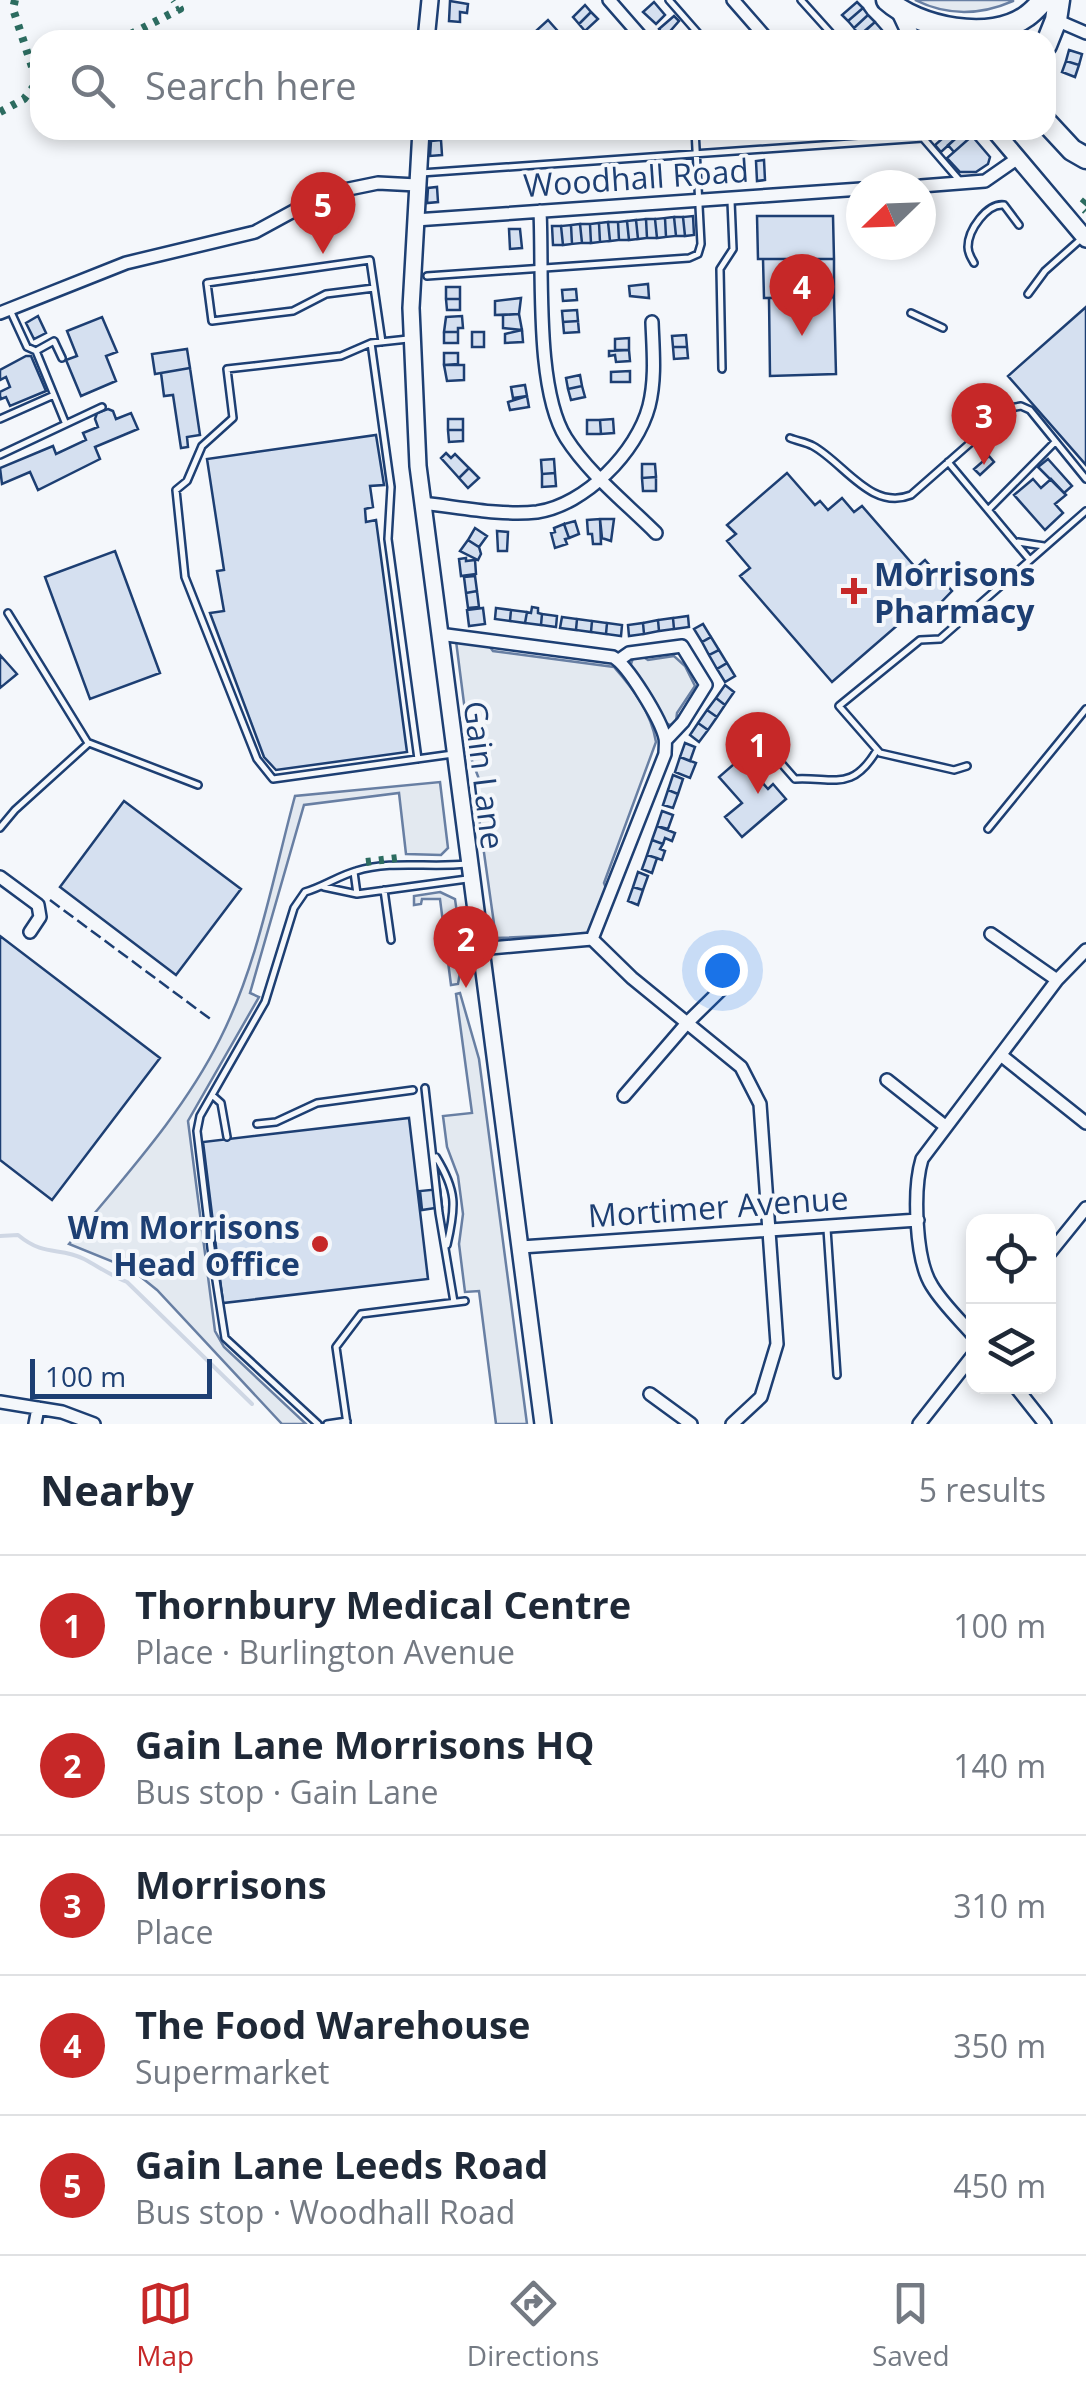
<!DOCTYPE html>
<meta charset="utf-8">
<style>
:root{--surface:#fff;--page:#f2f2f3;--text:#1f2937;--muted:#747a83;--line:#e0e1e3;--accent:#c62828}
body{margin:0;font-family:"Open Sans",sans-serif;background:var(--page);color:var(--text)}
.controls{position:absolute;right:30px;bottom:30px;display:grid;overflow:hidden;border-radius:20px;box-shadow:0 5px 15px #0003}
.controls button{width:90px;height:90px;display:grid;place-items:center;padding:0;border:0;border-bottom:2px solid var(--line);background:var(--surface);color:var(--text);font:50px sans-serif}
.compass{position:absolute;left:846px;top:170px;width:90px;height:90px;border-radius:50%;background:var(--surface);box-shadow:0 5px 15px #0003;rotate:247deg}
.scale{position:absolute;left:30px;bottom:25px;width:182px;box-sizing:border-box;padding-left:10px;border:5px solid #1d3f73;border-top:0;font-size:28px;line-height:35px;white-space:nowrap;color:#1d3f73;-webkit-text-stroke:8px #f4f7fb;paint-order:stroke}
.you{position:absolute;left:722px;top:970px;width:35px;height:35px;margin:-25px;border:8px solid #fff;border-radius:50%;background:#1a73e8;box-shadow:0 0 0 15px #1a73e833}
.badge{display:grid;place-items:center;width:65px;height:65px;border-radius:50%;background:var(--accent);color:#fff;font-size:32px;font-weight:700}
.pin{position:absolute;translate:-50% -82px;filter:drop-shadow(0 2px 5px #0008)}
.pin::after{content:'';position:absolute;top:52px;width:35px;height:30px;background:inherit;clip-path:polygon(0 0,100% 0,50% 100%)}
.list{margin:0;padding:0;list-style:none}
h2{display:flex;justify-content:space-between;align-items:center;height:130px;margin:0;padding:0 40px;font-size:42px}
h2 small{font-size:32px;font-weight:400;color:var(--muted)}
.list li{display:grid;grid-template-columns:65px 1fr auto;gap:30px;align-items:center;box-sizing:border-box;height:140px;padding:0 40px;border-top:2px solid var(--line)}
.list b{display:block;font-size:38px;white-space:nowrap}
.list p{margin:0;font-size:32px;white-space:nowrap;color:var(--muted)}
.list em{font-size:32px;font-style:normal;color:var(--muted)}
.icon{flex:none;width:55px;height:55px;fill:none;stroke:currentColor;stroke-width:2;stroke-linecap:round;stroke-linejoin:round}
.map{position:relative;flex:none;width:1086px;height:1424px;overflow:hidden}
.search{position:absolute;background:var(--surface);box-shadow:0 5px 15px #0003;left:30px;right:30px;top:30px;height:110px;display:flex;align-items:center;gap:25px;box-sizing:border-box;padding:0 35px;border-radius:30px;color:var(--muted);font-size:38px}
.sheet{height:830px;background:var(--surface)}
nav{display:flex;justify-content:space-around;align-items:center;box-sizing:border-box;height:140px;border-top:2px solid var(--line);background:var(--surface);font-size:28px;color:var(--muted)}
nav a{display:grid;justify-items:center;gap:5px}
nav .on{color:var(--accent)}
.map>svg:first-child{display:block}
.green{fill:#e3e9f0;stroke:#687fa3;stroke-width:2.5}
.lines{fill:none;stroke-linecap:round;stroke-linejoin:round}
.stream{stroke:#cfd7e4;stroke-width:4}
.building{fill:#d5e0f0;stroke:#1d3f73;stroke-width:2.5}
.lane-casing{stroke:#1d3f73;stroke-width:10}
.street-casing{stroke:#1d3f73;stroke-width:16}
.secondary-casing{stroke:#1d3f73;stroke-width:20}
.highway-casing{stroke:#1d3f73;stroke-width:25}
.lane{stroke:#f4f7fb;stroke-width:5}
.street{stroke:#f4f7fb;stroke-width:11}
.secondary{stroke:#f4f7fb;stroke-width:15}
.highway{stroke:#f4f7fb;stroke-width:20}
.hedge{stroke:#2c6c60;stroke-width:8;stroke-dasharray:5 8;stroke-linecap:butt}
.fence{stroke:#1d3f73;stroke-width:2.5;stroke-dasharray:12 5;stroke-linecap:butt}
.poi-dot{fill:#c62828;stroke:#f4f7fb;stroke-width:4}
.labels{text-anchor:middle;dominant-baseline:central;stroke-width:8;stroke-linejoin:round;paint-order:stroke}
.street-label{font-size:32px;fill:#1d3f73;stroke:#f4f7fb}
.poi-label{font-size:32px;font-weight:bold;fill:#1d3f73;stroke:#f4f7fb;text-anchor:start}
</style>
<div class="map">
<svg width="1086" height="1424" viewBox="0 0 1086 1424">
<rect width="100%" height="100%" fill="#f4f7fb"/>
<!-- green -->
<path class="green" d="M915 0H1013V1C981 15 947 16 915 0Z
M456 641 490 647 493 651 614 667C634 690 651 712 656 742L604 883 606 888 593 926 586 934 496 938 475 789 479 779 471 758Z
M642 656 648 660 674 656 685 666 695 686 677 713 676 722 670 725 663 721 630 667 633 658Z
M440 782 448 848 441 855 406 854 399 793 304 805 250 993 259 997 188 1121 215 1331 224 1347 306 1424H282L157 1290 131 1269 69 1244C122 1179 182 1115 220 1039 258 964 273 877 295 796Z
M440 892 455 899 463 955 458 984 451 985 440 899H422L421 904 414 905V896Z
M460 993 479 1059 527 1424H496L479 1291 465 1292 459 1244 463 1214 458 1176 447 1147 443 1116 472 1113 456 994Z"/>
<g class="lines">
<!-- stream -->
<path class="stream" d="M0 1236 18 1235C46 1258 59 1246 84 1259 99 1267 112 1276 127 1282L252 1404"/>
</g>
<!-- building -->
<path class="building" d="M450 1 468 4 467 13 460 12V22L449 21Z
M654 2 665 15 656 24 643 12Z
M857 2 863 8 848 21 842 15Z
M585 5 591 12 579 24 573 17Z
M863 8 868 15 854 28 848 21Z
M591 12 598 19 585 31 579 24Z
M868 15 875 22 854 40 851 36 856 31 854 28Z
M674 16 679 21 665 37 659 29Z
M548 20 563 37 560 40H546L537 30Z
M875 22 882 30 870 40H855Z
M1069 50 1082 54 1079 65 1066 61Z
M1066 61 1079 65 1075 77 1062 72Z
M952 130H965L941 152 935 145Z
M965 130 972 136 954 152 948 145Z
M972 136 990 157 988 164 976 172H960L947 158Z
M441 140 442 155 430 156 431 141Z
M764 160 765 180 757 181 756 161Z
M437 187 438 202 427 203 428 188Z
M693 216 694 235 685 236 683 217Z
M757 216H833L834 259H758Z
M674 217 676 236 666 237 665 218Z
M674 217H683L685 236H676Z
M665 218 666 237 657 238 655 219Z
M646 219 647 238 638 239 636 220Z
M646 219H655L657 238H647Z
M636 220 638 239 629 240 627 221Z
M627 221 629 240H619L618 222Z
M608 222 610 241 600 242 599 223Z
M608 222H618L619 240 610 241Z
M599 223 600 242 591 243 590 224Z
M580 224 582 243 572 244 571 225Z
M580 224H590L591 243H582Z
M571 225 572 244 563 245 561 226Z
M552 226H561L563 245H553Z
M509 229H520L522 248 510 249Z
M763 259H834V297L764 298Z
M648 284 649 298 630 296 629 286Z
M446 287H460V299H446Z
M576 289 577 300 563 301 562 290Z
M834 297 836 374 770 376 769 298Z
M521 298 519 314 495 315V301Z
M446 299H460V310H447Z
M1086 307V465L1008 376Z
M577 310 578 321 563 322 562 311Z
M519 314 522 330 503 328V315Z
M38 316 46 333 34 339 26 323Z
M462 316 463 328H458V332H444L446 317Z
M102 317 117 352 106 356 116 381 81 396 66 360 77 356 67 331Z
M578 321 579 332 564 333 563 322Z
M522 330 523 342 505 343V334Z
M444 332H458V343H444Z
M472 332H484V347H472Z
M686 335 687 347H673L672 336Z
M629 338V350H615V339Z
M673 347H687L688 358 674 359Z
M187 349 190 368 155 374 152 354Z
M629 350 630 361 616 362 615 355 609 356V351Z
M444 353H458V364L444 365Z
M26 356H31L46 391 10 406 6 397 1 399 0 396V392L10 387 6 377 0 380V370Z
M444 365H464V380L447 381Z
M190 368 200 435 187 437 188 447 181 448 173 395 164 396 161 373Z
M630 371V382H611V372Z
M580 375 582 386 568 389 566 378Z
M525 385 527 396 513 398 511 387Z
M582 386 585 397 571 400 568 389Z
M527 396 529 407 510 410 508 402Z
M108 409 113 411 116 419 131 413 138 429 95 447 100 459 38 490 30 472 2 484 0 468 53 446 56 454 86 440 83 433 98 427 95 419 97 413Z
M448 419H463V430H448Z
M613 419 614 433 601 434 600 420Z
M587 420H600L601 434H587Z
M448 430H463V441L449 442Z
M376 435 384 485 370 486 373 507 365 509 366 522 376 520 407 752 276 770 264 757 210 613 224 611 217 571 224 570 207 459Z
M446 453 451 458 455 454 469 468 459 478 441 458Z
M989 456 994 462 980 475 974 469Z
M554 459 555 473 542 474 541 460Z
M1048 459 1072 486 1064 493 1038 467Z
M642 464H655L656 477 642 478Z
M469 468 479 478 468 488 459 478Z
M555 473 556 486 542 487V474Z
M787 473 815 505 820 501 828 510 842 498 854 512 862 506 916 568 925 560 952 591 924 620 915 610 832 682 740 576 750 568 727 541 736 534 727 525Z
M656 477V491H643L642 478Z
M1033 479 1041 488 1051 479 1066 495 1055 504 1063 513 1045 530 1014 495Z
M600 519H614L611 541 602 538Z
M600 519 601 544H593L592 534H588L587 520Z
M575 521 579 534 569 538 564 524Z
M564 524 569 538 565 539 567 544 555 548 551 533 555 532 554 528Z
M475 528 487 536 479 547 468 540Z
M497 531 508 532 507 551H498Z
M468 540 479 547 481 554 478 560 460 551Z
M115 551 160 673 90 699 45 577Z
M466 558V561L475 560 476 574 461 576 459 559Z
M475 576 477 591 466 593 464 577Z
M477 591 479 607 468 608 466 593Z
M532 607 538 608V613L542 614 541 625 525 623 527 612 531 613Z
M483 608 485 624 469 626 467 610Z
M496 608 511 610 510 621 495 619Z
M511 610 527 612 525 623 510 621Z
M542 614 557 616 556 627 541 625Z
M688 616 689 627 674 629 673 618Z
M562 617 577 619 576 630 560 628Z
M673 618 674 629 659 631 658 620Z
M577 619 592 621 591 632 576 630Z
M658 620 659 631 644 634 643 623Z
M592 621 607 623 606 634 591 632Z
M607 623 622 625 621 636 606 634Z
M643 623 644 634 629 636 628 625Z
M703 624 711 637 702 642 694 629Z
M711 637 719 650 709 655 702 642Z
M719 650 727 663 717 669 709 655Z
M0 655 17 674 0 688Z
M727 663 735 676 725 682 717 669Z
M725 685 734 692 725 705 716 698Z
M716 698 725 705 717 717 707 710Z
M707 710 717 717 708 730 698 723Z
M698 723 708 730 699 742 690 735Z
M685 743 695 747 690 761 680 757Z
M748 752 760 765 752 771 768 789 773 784 786 799 742 837 725 817 742 803 719 777Z
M680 757 696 763 690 778 675 772Z
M673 775 683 779 678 794 668 790Z
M668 790 678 794 673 808 663 805Z
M124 801 241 889 176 975 60 887Z
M662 811 673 815 668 829 657 826Z
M657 826 675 833 672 841 665 838 663 844 652 840Z
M652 840 663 844 660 849 665 851 662 860 647 855Z
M647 855 657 858 652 873 642 869Z
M638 872 648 876 643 890 633 887Z
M633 887 643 890 638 905 628 901Z
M0 936 160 1058 52 1200 0 1160Z
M409 1118 428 1279 223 1303 203 1142Z
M440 1189 442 1207 422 1210 420 1191Z"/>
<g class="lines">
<!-- lane casing -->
<g class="lane-casing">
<path id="lane" d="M669 0 704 40
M801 0 837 40
M916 130 960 181
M421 173 923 138
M923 188 924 220
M974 263C971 257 968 254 968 247 968 230 987 203 1004 205L1019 225
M427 276 689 258 698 254 701 244 695 130
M374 288 326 294 293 311 212 321 207 283 370 260 382 342
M1028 294 1045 271 1081 239
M10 310 27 347 36 351 65 422
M911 313 943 328
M408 339 371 343 341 356 227 369 233 418 202 446 187 481 176 490 185 577 257 759 273 779 453 754
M371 343 391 487 388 539 418 759
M36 351 54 341 62 358
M722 369 720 269 733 249 731 201
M0 419 54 395
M790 438C797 441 806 442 813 446 844 463 871 511 911 495L1010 408 1021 406 1030 410 1086 479
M0 455 102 407
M948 462 1029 559
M988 510 1055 442
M1018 542 1044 546
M8 613 88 743
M753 731 795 779C835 777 852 792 877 750
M967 766 954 770 880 753 839 706 920 640 940 639 1086 511
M0 828 15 810 89 743 198 785
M988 829 1086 709
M354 872 357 894
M324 887 357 894 467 879
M384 890 391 940
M425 1088 439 1213 454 1302
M212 1095 221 1103 227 1137
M257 1124 276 1122 317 1103 413 1090
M436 1157C457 1191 456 1206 447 1245
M827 1229 837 1375
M318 1424 225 1338 211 1248 197 1131 200 1116 265 1002 294 908 305 892C323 887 338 876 356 871 392 860 429 868 466 864
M327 1424 347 1421
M347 1424 336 1347 361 1314 465 1301"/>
</g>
<!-- street casing -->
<g class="street-casing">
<path id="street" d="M609 0 644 40
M733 0 768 40
M1056 20 1086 33
M921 186 985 181 1018 158
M540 211C543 272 535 389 566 438 589 474 626 503 656 533
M415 220 861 189
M0 313 126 263 255 232 312 201 339 191 378 183 417 185
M422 503C459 507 501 516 537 512 585 505 637 452 649 406 656 378 653 350 652 322
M439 634 613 657C628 665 661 720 665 738 666 742 665 749 665 754L592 939
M619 660 629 653 682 646 706 685 683 722 666 740
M0 877 38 905 40 917 30 932
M991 934 1057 980
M479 949 592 939 632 978 741 1067 760 1104 777 1344 761 1397 732 1424
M1002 1056 1086 1123
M887 1080 945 1126
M624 1096 687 1023 738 973
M521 1247 918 1220
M1048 1255 1086 1208
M974 1336C960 1320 943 1304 932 1286 915 1260 913 1189 922 1159L1057 980 1086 950
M1015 1386 1045 1424
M650 1394 691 1424
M0 1402 62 1412 94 1424
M35 1424 38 1408
M919 1424 974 1354"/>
</g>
<!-- secondary casing -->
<g class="secondary-casing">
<path id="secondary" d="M899 10 913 40
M426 40 430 0
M421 130 411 308 418 466 543 1424
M994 130 1086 239"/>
</g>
<!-- highway casing -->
<g class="highway-casing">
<path id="highway" d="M887 0C918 28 991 43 1027 16 1033 12 1039 5 1044 0
M1046 45 1056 20 1059 0
M1046 122 1072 150 1086 158"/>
</g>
<!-- lane -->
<use href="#lane" class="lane"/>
<!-- street -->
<use href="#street" class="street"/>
<!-- secondary -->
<use href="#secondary" class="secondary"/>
<!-- highway -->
<use href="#highway" class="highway"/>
<!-- hedge -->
<path class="hedge" d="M15 0 13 9 37 82
M119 40 180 9 174 0
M0 112 24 99 38 81
M1086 200 1081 206 1086 211
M366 862 398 858"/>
<!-- fence -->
<path class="fence" d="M50 900 213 1021"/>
</g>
<!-- markers -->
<g class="poi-dot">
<path d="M849 576h10v10h10v10h-10v10h-10v-10h-10v-10h10z"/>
<circle cx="320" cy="1244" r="10"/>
</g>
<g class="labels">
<!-- street labels -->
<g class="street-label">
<text transform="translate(636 177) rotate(-4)">Woodhall Road</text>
<text transform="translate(485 775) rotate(83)">Gain Lane</text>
<text transform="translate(718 1206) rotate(-4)">Mortimer Avenue</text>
</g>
<!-- poi labels -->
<g class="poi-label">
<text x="874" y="573">Morrisons<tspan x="874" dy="37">Pharmacy</tspan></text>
<text x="300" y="1226" text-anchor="end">Wm Morrisons<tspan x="300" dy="37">Head Office</tspan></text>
</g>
</g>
</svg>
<div class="controls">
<button><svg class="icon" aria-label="locate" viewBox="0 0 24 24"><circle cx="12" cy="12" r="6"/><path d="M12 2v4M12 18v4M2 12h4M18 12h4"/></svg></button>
<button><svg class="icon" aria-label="layers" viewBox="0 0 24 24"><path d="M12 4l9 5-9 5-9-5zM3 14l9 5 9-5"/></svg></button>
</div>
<svg class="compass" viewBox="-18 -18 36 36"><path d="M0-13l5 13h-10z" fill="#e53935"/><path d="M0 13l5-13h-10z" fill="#747a83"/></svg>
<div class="scale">100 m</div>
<div class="you"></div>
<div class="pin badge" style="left:758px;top:794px">1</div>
<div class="pin badge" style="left:466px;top:988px">2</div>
<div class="pin badge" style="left:984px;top:465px">3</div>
<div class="pin badge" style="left:802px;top:336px">4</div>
<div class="pin badge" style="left:323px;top:254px">5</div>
<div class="search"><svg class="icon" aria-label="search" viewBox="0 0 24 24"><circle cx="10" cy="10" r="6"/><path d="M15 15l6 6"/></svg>Search here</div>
</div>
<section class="sheet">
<h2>Nearby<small>5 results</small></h2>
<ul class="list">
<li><span class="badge">1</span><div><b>Thornbury Medical Centre</b><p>Place · Burlington Avenue</p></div><em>100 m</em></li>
<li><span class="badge">2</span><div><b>Gain Lane Morrisons HQ</b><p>Bus stop · Gain Lane</p></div><em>140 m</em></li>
<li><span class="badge">3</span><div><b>Morrisons</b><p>Place</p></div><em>310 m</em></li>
<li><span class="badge">4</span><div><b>The Food Warehouse</b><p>Supermarket</p></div><em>350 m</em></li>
<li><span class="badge">5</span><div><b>Gain Lane Leeds Road</b><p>Bus stop · Woodhall Road</p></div><em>450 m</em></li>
</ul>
</section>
<nav>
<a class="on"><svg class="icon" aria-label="map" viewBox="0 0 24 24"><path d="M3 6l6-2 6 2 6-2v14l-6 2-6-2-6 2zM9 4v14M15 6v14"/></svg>Map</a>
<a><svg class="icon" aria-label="directions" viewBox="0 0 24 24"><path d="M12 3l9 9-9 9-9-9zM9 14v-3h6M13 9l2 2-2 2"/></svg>Directions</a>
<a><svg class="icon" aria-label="saved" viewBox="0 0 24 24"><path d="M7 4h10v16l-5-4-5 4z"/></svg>Saved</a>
</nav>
